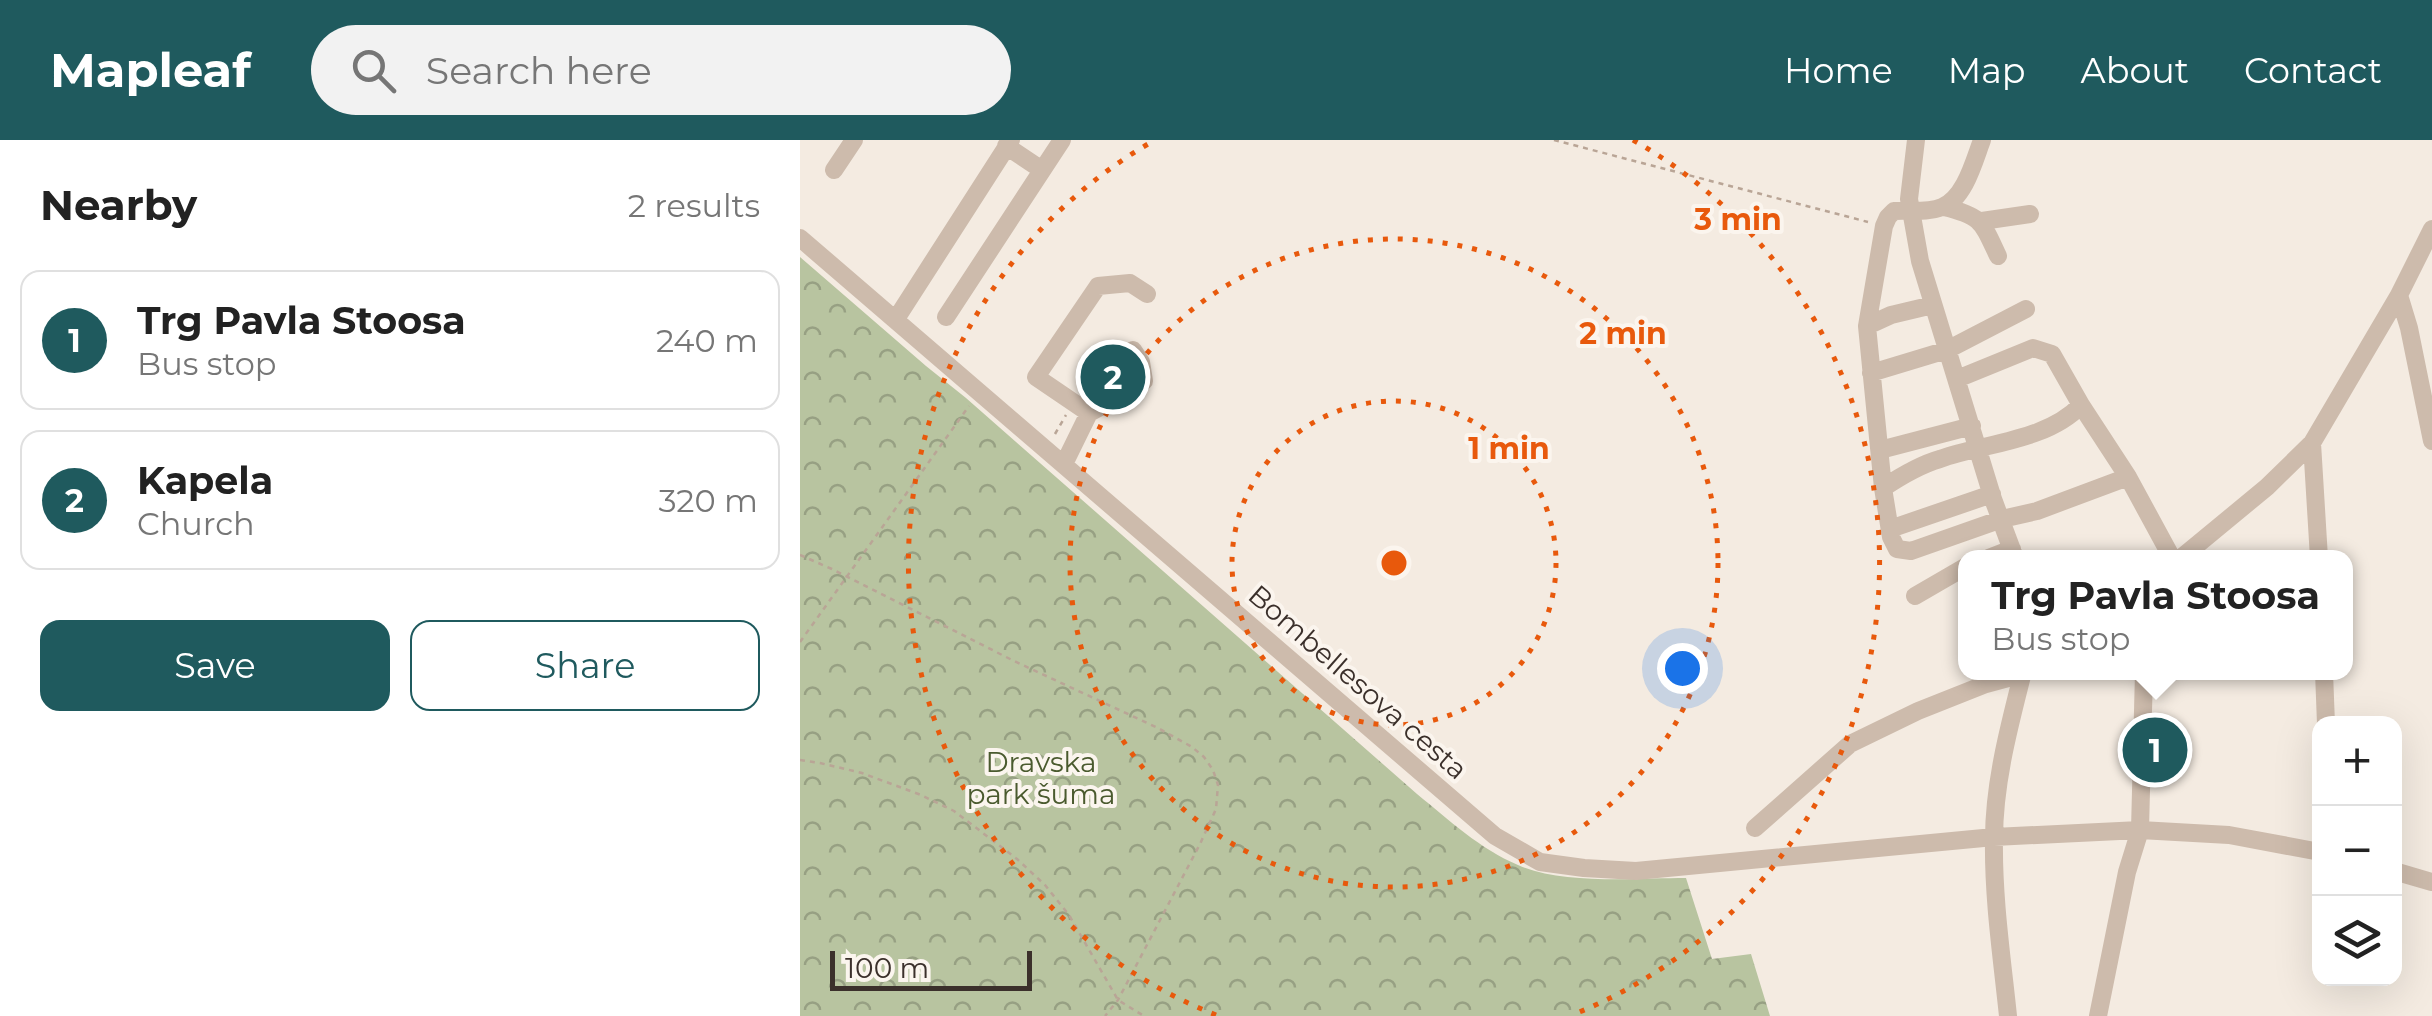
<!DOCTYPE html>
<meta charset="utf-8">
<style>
:root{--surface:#fff;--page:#f2f2f2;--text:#222;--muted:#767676;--line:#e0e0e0;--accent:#1f5a5e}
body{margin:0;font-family:Montserrat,sans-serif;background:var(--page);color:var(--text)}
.controls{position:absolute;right:30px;bottom:30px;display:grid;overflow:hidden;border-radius:20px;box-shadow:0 10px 40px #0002}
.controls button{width:90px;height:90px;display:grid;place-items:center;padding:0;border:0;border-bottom:2px solid var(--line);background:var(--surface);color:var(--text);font:50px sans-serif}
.scale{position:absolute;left:30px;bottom:25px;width:202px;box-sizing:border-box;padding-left:10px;border:5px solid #3b302b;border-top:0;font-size:28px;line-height:35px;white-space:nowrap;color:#3b302b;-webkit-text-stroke:8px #fbf5ee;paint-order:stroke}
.you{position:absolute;left:882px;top:528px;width:35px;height:35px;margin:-25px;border:8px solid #fff;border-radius:50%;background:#1a73e8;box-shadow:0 0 0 15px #1a73e833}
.badge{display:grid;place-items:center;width:65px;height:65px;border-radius:50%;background:var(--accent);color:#fff;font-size:32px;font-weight:700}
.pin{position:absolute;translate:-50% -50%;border:5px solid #fff;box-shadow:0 2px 10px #0006}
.popup{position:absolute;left:1158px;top:410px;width:395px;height:130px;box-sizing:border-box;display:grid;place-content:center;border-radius:20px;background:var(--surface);filter:drop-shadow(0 2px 8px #0005);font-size:32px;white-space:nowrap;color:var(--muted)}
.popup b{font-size:38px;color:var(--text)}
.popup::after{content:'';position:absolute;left:50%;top:100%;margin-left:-20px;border:20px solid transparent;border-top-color:var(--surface)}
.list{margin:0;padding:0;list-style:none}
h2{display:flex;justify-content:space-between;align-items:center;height:130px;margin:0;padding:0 40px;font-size:42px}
h2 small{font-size:32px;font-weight:400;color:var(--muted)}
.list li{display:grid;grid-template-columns:65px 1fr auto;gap:30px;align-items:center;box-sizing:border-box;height:140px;margin:0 20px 20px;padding:0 20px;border:2px solid var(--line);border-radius:20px}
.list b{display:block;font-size:38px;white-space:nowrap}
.list p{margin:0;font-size:32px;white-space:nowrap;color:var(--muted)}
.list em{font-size:32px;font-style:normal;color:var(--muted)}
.actions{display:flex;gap:20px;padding:30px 40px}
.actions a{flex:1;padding:22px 0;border:2px solid var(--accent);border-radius:20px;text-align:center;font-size:35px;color:var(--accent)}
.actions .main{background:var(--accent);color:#fff}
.icon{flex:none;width:55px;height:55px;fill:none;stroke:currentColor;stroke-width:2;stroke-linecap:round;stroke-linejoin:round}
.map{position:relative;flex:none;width:1632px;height:876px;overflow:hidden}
header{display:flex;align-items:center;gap:60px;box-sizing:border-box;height:140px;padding:0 50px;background:var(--accent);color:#fff}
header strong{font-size:48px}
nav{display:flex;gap:55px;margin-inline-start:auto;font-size:35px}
.search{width:700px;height:90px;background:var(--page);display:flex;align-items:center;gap:25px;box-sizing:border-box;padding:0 35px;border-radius:55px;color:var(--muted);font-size:38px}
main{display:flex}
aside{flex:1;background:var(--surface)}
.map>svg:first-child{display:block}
.forest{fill:url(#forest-crowns)}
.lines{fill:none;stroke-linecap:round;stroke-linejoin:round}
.path{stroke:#b9a596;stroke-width:2.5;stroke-dasharray:5 5;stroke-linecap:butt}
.minor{stroke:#cdbbac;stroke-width:18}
.ring{fill:none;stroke:#e8590c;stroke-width:5;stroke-dasharray:5 10}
.labels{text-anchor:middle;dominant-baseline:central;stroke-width:8;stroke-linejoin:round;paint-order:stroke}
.street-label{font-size:28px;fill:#3b302b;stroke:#fbf5ee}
.park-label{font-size:28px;fill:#4a5a2e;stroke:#fbf5ee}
.centre{fill:#e8590c;stroke:#fbf5ee;stroke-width:5}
.ring-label{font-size:30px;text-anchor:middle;font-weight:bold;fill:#e8590c;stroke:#fbf5ee;stroke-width:8;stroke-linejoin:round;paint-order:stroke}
</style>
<header>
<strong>Mapleaf</strong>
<div class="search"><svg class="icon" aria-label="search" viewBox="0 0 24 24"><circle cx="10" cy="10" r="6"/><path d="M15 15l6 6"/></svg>Search here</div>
<nav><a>Home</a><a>Map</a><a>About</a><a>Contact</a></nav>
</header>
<main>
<aside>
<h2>Nearby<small>2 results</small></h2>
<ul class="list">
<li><span class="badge">1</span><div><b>Trg Pavla Stoosa</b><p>Bus stop</p></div><em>240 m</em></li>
<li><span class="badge">2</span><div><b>Kapela</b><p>Church</p></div><em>320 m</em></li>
</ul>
<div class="actions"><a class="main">Save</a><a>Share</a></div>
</aside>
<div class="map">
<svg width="1632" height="876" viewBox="0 0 1632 876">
<defs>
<pattern id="forest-crowns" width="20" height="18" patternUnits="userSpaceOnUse" patternTransform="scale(2.5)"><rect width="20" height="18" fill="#b8c4a0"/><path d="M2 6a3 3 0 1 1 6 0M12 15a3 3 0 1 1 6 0" fill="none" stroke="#97a083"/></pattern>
</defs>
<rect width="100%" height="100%" fill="#f4ebe1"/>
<!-- forest -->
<path class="forest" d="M0 117 126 226 166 258 617 654C649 680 680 709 718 725 763 745 837 738 886 738L912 819 951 814 970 876H0Z"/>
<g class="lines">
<!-- path -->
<path class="path" d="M754 0 1068 82
M284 247 291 236
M255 294 266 275
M0 415 32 429 214 521 358 588 392 607 404 617 413 630 418 645 416 669 400 704 318 860 305 876
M0 502 169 266
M0 620 20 623 62 633 121 655 154 671 217 719 245 745 269 775 318 860 344 876"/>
<!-- minor -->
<path class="minor" d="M1116 0 1109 59 1120 121 1193 359 1215 418
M206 6 242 30
M34 30 54 0
M1144 67C1182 76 1182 82 1198 116
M1182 81 1230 74
M0 98 695 696 740 722 784 728 836 731 1194 697 1340 690 1429 695 1520 712
M1599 155 1609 188 1632 301
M146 177 262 0
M96 179 211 0
M1067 186 1091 175 1133 165
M1071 233 1147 210 1226 169
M1157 239 1233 208 1252 214 1281 265
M289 273 339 246 344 241 341 222 333 210
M1512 303 1519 418
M1080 310 1172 286
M264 324 289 273 236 237 298 146 330 143 347 154
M1328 337 1237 371 1202 379 1111 411 1097 409 1091 397 1083 348C1101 336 1119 325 1140 319 1185 303 1247 301 1281 265L1328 337 1372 418
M1083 348 1067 186 1084 86 1088 77 1094 71C1109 70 1127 73 1142 67 1165 58 1174 21 1182 0
M1090 389 1192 354
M1189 418 1212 409
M1381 418 1467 347 1512 303 1599 155 1632 89
M1115 456 1165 427
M1524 532 1526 584
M955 688 1050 604 1118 571 1186 544 1223 534
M1594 731 1632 742
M1208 876C1202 818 1193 758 1194 699 1194 643 1209 587 1223 532
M1298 876 1327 732 1340 690 1344 532"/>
</g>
<!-- distance rings -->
<g class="ring">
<circle cx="594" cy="423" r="162"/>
<circle cx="594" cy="423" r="324"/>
<path d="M416 875A486 486 0 0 1 355 0M833 0A486 486 0 0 1 772 875"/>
</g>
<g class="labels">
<!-- street labels -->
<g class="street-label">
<text transform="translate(558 542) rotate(41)">Bombellesova cesta</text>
</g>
<!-- park labels -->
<g class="park-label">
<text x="241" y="622">Dravska<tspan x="241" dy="32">park šuma</tspan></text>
</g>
</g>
<circle cx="594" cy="423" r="15" class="centre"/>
<g class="ring-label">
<text x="938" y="90">3 min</text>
<text x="823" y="204">2 min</text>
<text x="709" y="319">1 min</text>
</g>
</svg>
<div class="controls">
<button>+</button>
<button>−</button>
<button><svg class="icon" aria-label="layers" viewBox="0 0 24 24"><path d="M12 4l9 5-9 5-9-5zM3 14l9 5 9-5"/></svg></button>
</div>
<div class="scale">100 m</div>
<div class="you"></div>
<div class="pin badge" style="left:1355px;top:610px">1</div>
<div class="popup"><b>Trg Pavla Stoosa</b>Bus stop</div>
<div class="pin badge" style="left:313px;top:237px">2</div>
</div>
</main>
